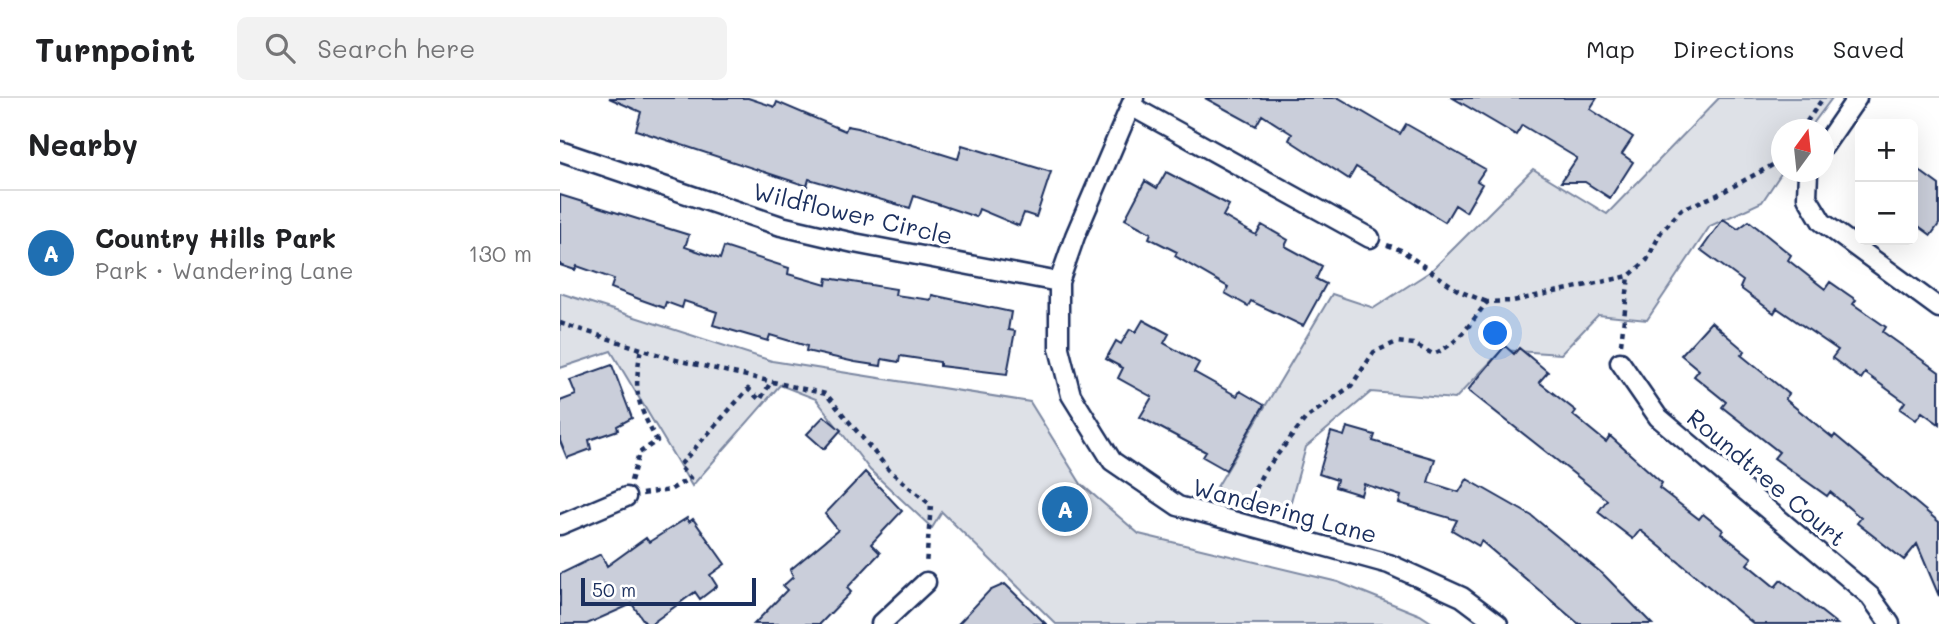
<!DOCTYPE html>
<meta charset="utf-8">
<style>
:root{--surface:#fff;--page:#f2f2f2;--text:#202124;--muted:#757577;--line:#e0e0e0;--accent:#1f6fb2}
body{margin:0;font-family:Mali,sans-serif;background:var(--page);color:var(--text)}
.controls{position:absolute;right:21px;top:21px;display:grid;overflow:hidden;border-radius:10px;box-shadow:0 7px 28px #0002}
.controls button{width:63px;height:63px;display:grid;place-items:center;padding:0;border:0;border-bottom:2px solid var(--line);background:var(--surface);color:var(--text);font:35px sans-serif}
.compass{position:absolute;left:1211px;top:21px;width:63px;height:63px;border-radius:50%;background:var(--surface);box-shadow:0 7px 28px #0002;rotate:15deg}
.scale{position:absolute;left:21px;bottom:18px;width:175px;box-sizing:border-box;padding-left:7px;border:4px solid #1b2f5e;border-top:0;font-size:19px;line-height:24px;white-space:nowrap;color:#1b2f5e;-webkit-text-stroke:5px #fff;paint-order:stroke}
.you{position:absolute;left:936px;top:236px;width:24px;height:24px;margin:-18px;border:5px solid #fff;border-radius:50%;background:#1a73e8;box-shadow:0 0 0 10px #1a73e833}
.badge{display:grid;place-items:center;width:46px;height:46px;border-radius:50%;background:var(--accent);color:#fff;font-size:23px;font-weight:700}
.pin{position:absolute;translate:-50% -50%;border:4px solid #fff;box-shadow:0 2px 7px #0006}
.list{margin:0;padding:0;list-style:none}
h2{display:flex;justify-content:space-between;align-items:center;height:91px;margin:0;padding:0 28px;font-size:30px}
h2 small{font-size:23px;font-weight:400;color:var(--muted)}
.list li{display:grid;grid-template-columns:46px 1fr auto;gap:21px;align-items:center;box-sizing:border-box;height:126px;padding:0 28px;border-top:2px solid var(--line)}
.list b{display:block;font-size:26px;white-space:nowrap}
.list p{margin:0;font-size:23px;white-space:nowrap;color:var(--muted)}
.list em{font-size:23px;font-style:normal;color:var(--muted)}
.icon{flex:none;width:38px;height:38px;fill:none;stroke:currentColor;stroke-width:2;stroke-linecap:round;stroke-linejoin:round}
.map{position:relative;flex:none;width:1379px;height:526px;overflow:hidden}
header{display:flex;align-items:center;gap:42px;box-sizing:border-box;height:98px;padding:0 35px;background:var(--surface);border-bottom:2px solid var(--line)}
header strong{font-size:33px}
nav{display:flex;gap:38px;margin-inline-start:auto;font-size:24px}
.search{width:490px;height:63px;background:var(--page);display:flex;align-items:center;gap:18px;box-sizing:border-box;padding:0 24px;border-radius:10px;color:var(--muted);font-size:26px}
main{display:flex}
aside{flex:1;background:var(--surface)}
.map>svg:first-child{display:block}
.green{fill:#dee1e7;stroke:#7c88a2;stroke-width:2}
.building{fill:#caceda;stroke:#1b2f5e;stroke-width:2}
.lines{fill:none;stroke-linecap:round;stroke-linejoin:round}
.street-casing{stroke:#1b2f5e;stroke-width:23}
.path{stroke:#1b2f5e;stroke-width:4.5;stroke-dasharray:5 5;stroke-linecap:butt}
.street{stroke:#fff;stroke-width:18}
.labels{text-anchor:middle;dominant-baseline:central;stroke-width:7;stroke-linejoin:round;paint-order:stroke}
.street-label{font-size:24px;fill:#1b2f5e;stroke:#fff}
</style>
<header>
<strong>Turnpoint</strong>
<div class="search"><svg class="icon" aria-label="search" viewBox="0 0 24 24"><circle cx="10" cy="10" r="6"/><path d="M15 15l6 6"/></svg>Search here</div>
<nav><a>Map</a><a>Directions</a><a>Saved</a></nav>
</header>
<main>
<aside>
<h2>Nearby<small></small></h2>
<ul class="list">
<li><span class="badge">A</span><div><b>Country Hills Park</b><p>Park · Wandering Lane</p></div><em>130 m</em></li>
</ul>
</aside>
<div class="map">
<svg width="1379" height="526" viewBox="0 0 1379 526">
<rect width="100%" height="100%" fill="#fff"/>
<filter id="ink" filterUnits="userSpaceOnUse"><feTurbulence type="fractalNoise" baseFrequency=".0143" numOctaves="2"/><feDisplacementMap in="SourceGraphic" scale="14" xChannelSelector="R" yChannelSelector="G"/><feConvolveMatrix kernelMatrix="1 2 1 2 8 2 1 2 1" color-interpolation-filters="sRGB"/></filter>
<g filter="url(#ink)">
<!-- green -->
<path class="green" d="M1159 0H1272L1249 31 1222 32V74L1202 104 1150 128 1087 222 1038 217 1001 256 942 252 895 301 811 294 746 349 728 414 654 394 772 196 814 210 871 173 973 71 1047 116Z
M0 195 212 263 470 304 521 386 579 436 778 484 860 517 874 526H496L382 414 372 430 310 372 256 301 220 287 132 388 51 253 0 270Z"/>
<!-- building -->
<path class="building" d="M49 0H188L215 9 217 4 285 33 287 28 298 30 398 61 402 47 491 74 476 119 464 115 459 128 419 111 416 119 354 98 350 110 249 81 247 88 76 32 81 14Z
M645 0H779L840 36 846 26 925 71 917 83 922 86 906 114 895 107 885 124 796 69 789 81 729 42 732 36 702 17 696 28Z
M893 0H1037L1030 11 1073 39 1062 56 1073 64 1050 100 1025 84H1001L1017 60 962 27 956 37Z
M1353 68 1379 87V126L1371 137 1353 124Z
M606 74 669 107 663 118 696 137 702 127 728 142 725 148 762 168 756 181 766 186 743 228 691 203 688 208 665 195 668 189 615 158 617 154 589 140 591 135 565 121 585 83 597 90Z
M0 97 129 137 125 149 160 161 164 149 229 170 228 176 266 187 267 180 336 191 335 197 371 202 372 197 451 214 448 232 455 233 447 276 380 268V264L340 258 339 264 322 261 321 268 295 264 246 253 247 248 210 237 208 243 153 227 157 214 124 203 122 210 106 204 104 210 79 201 51 190 54 181 17 168 15 172 0 167Z
M1163 121 1178 131 1189 123 1231 157 1228 162 1265 191 1270 184 1296 202 1293 206 1326 229 1323 234 1379 274V326L1362 314 1356 322 1340 311 1345 304 1305 275 1301 281 1272 260 1278 252 1217 210 1214 215 1180 190 1183 183 1141 152Z
M583 222 609 236 604 245 639 265 634 274 677 298 680 293 704 307 666 372 643 359 646 354 580 319 592 299 558 280 563 270 546 261 556 243 561 246 570 231 576 234Z
M1151 224 1185 253 1181 257 1229 296 1225 301 1273 340 1275 337 1379 424V498L1357 446 1344 462 1297 425 1301 420 1270 394 1267 398 1214 360 1219 354 1162 309 1166 304 1134 278 1139 272 1121 257Z
M945 248 954 256 959 250 988 274 979 284 1016 313 1013 317 1046 344 1050 338 1102 385 1099 390 1139 421 1143 416 1163 432 1161 435 1192 460 1187 466 1215 489 1221 482 1277 526H1194L1080 432 1073 441 1038 414 1047 402 908 292Z
M52 267 72 320 57 328 58 332 29 342 31 351 7 360 0 343V303L16 297 10 282Z
M264 318 281 332 264 351 247 336Z
M787 329 815 337 813 343 875 361 868 384 899 394 907 381 972 418 1044 477 1092 526H1019L921 443 919 448 892 432 897 422 839 405 841 398 804 386 801 397 775 389 777 382 759 376 771 334 784 338Z
M305 374 342 413 311 446 320 455 287 490 291 494 260 526H194L227 492 223 488 233 479 230 472 278 432 265 416Z
M127 420 129 424 133 421 165 466 150 477 157 488 140 501 135 494 91 526H86L72 506 27 526H0V476L41 456 47 468 86 440 89 444Z
M445 486 486 526H398L429 493Z"/>
<g class="lines">
<!-- street casing -->
<g class="street-casing">
<path id="street" d="M574 0 515 138 499 184V250L511 297 552 363 618 408 829 466 902 499 938 526
M571 8 810 140
M1264 48 1297 0
M0 53 221 128 294 145 499 184
M1248 74 1247 99 1262 124 1379 210
M1060 264 1098 319 1310 498 1330 526
M0 427 66 399
M321 526 366 484"/>
</g>
<!-- path -->
<path class="path" d="M1241 32 1263 0
M827 147 841 152 899 193 927 204
M0 225 112 261 266 296 329 372 371 407 366 467
M1061 246 1069 178
M71 383 79 355 97 343C75 302 74 294 81 249
M82 396 110 392 130 380 119 368 188 291 200 302 211 284
M686 408 703 375 746 320 791 288 814 254 837 244 854 246 873 256C898 247 912 223 927 204L953 203 1069 178 1087 162 1101 134 1122 111 1157 97 1222 62"/>
<!-- street -->
<use href="#street" class="street"/>
</g>
</g>
<g class="labels">
<!-- street labels -->
<g class="street-label">
<text transform="translate(293 115) rotate(13)">Wildflower Circle</text>
<text transform="translate(1207 379) rotate(40)">Roundtree Court</text>
<text transform="translate(725 412) rotate(15)">Wandering Lane</text>
</g>
</g>
</svg>
<div class="controls">
<button>+</button>
<button>−</button>
</div>
<svg class="compass" viewBox="-18 -18 36 36"><path d="M0-13l5 13h-10z" fill="#e53935"/><path d="M0 13l5-13h-10z" fill="#757577"/></svg>
<div class="scale">50 m</div>
<div class="you"></div>
<div class="pin badge" style="left:505px;top:411px">A</div>
</div>
</main>
